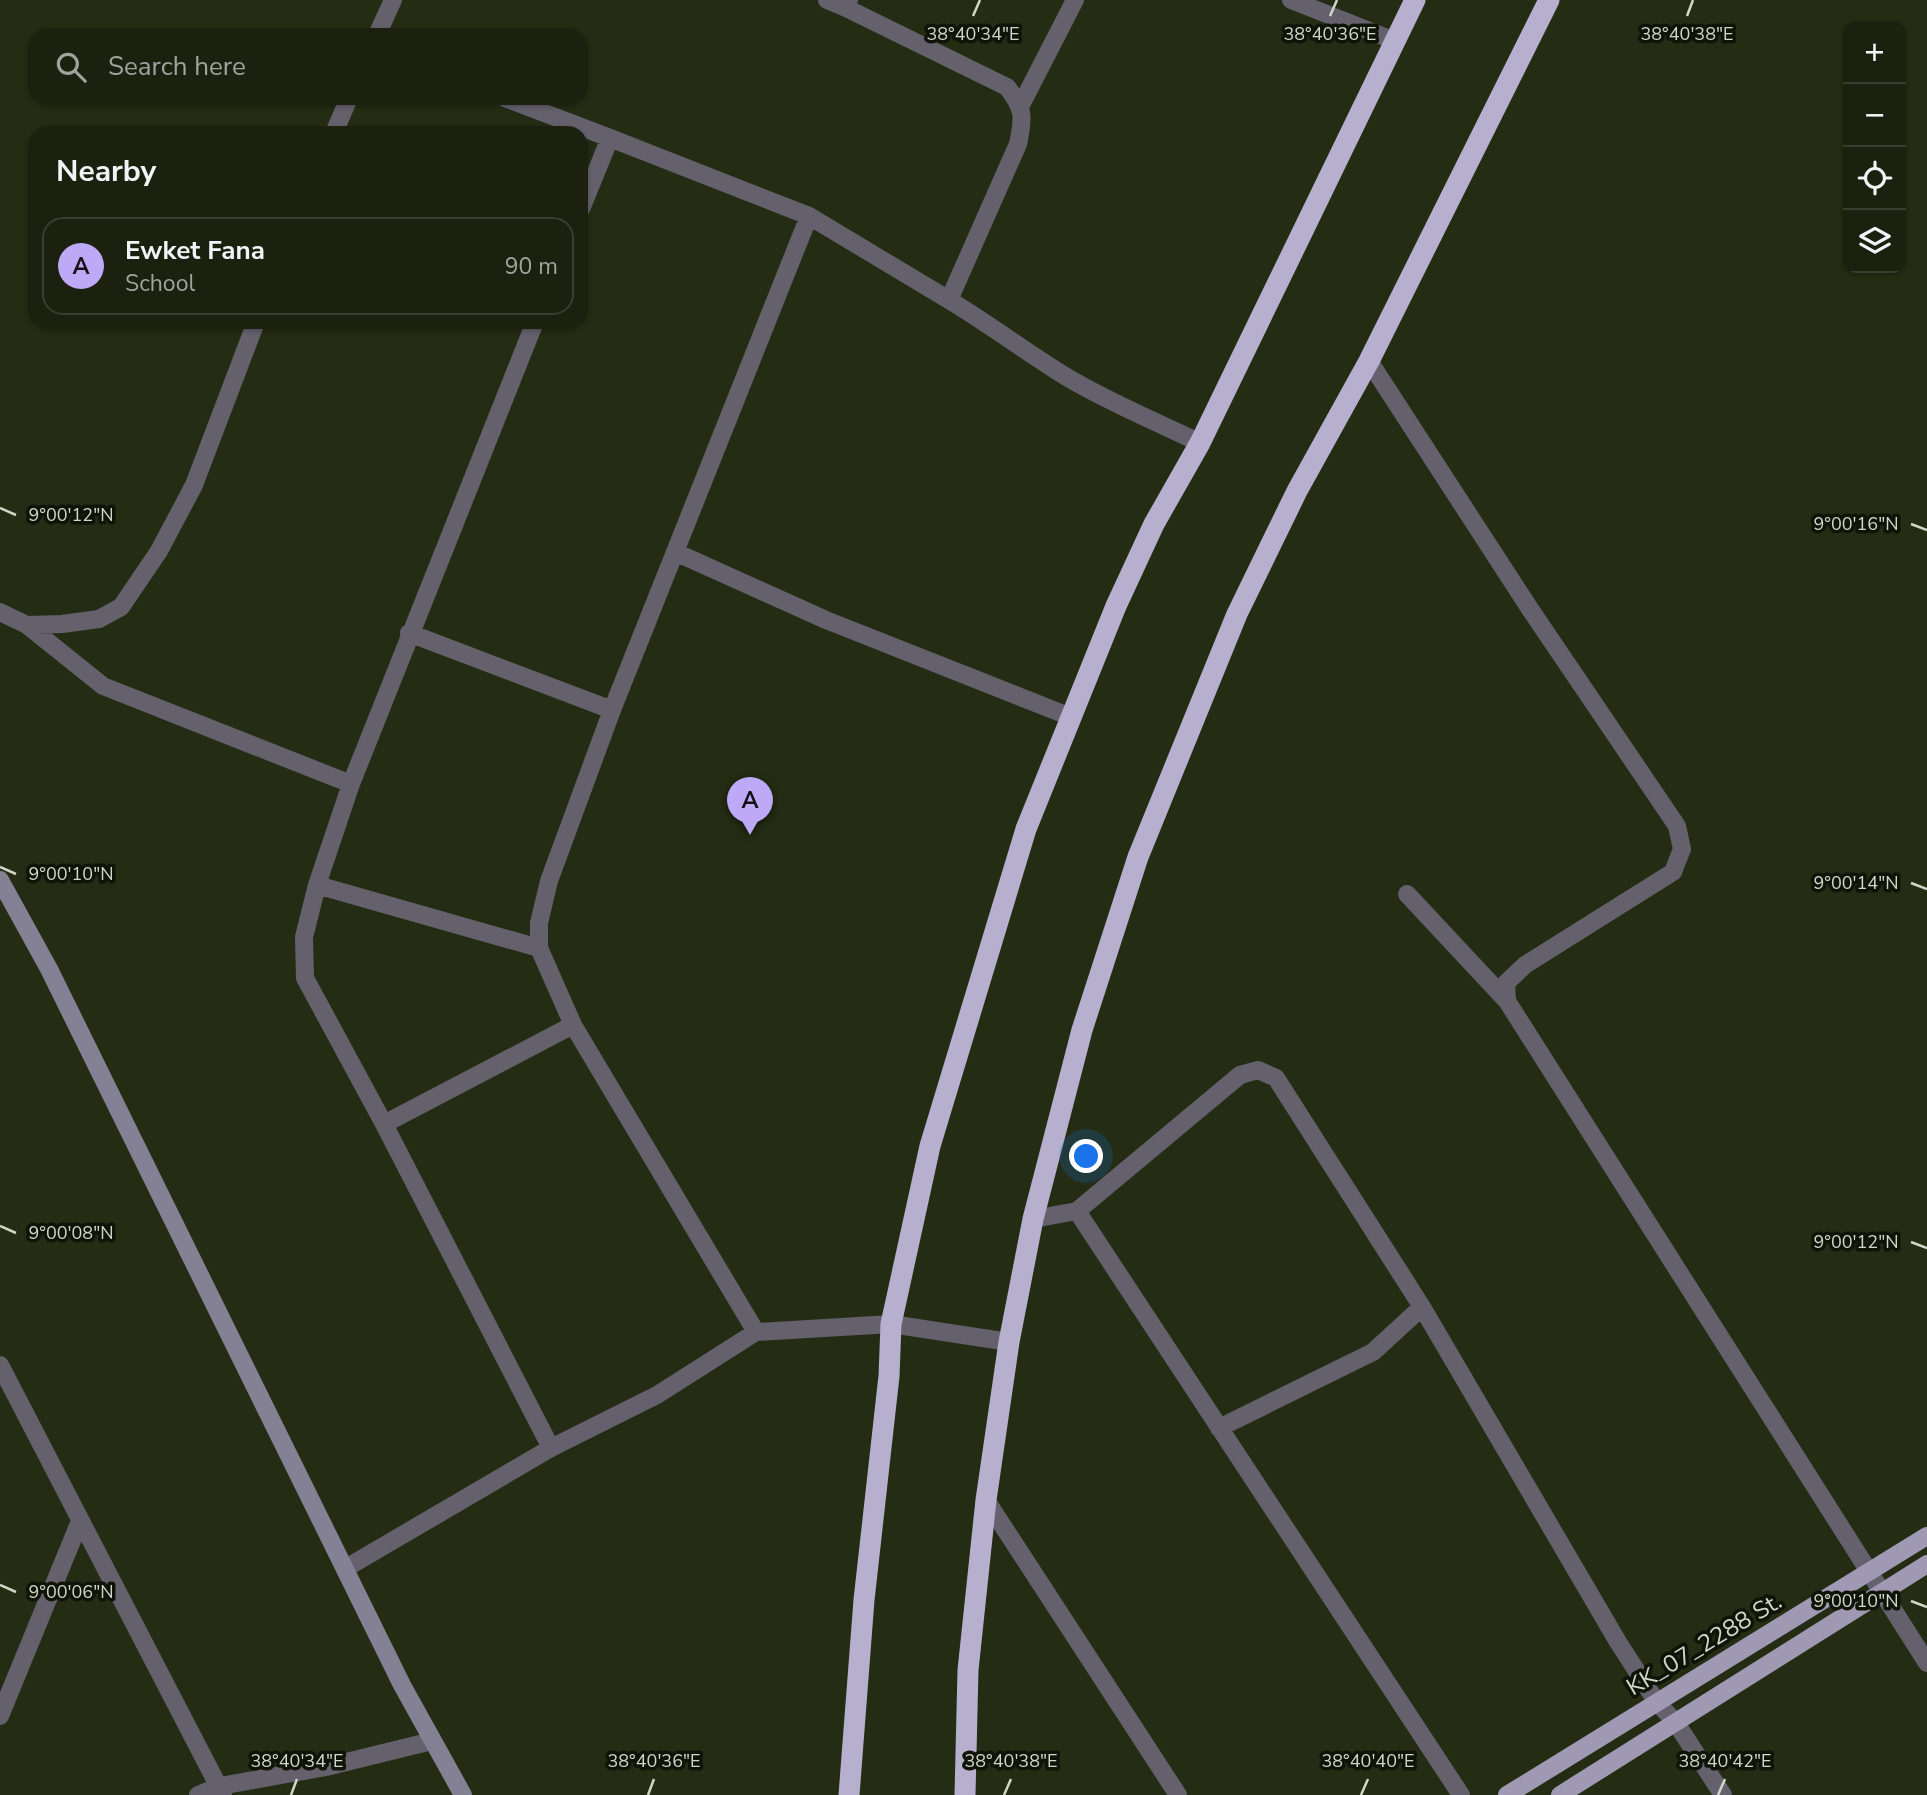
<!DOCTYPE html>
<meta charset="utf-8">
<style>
:root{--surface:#1b210e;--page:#242917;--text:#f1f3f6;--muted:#a0a39e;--line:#393e2e;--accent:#bda9f5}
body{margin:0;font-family:"Nunito Sans",sans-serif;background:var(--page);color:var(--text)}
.controls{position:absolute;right:21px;top:21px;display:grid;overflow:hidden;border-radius:14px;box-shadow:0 2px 5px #0004}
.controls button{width:63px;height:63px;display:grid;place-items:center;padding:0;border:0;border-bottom:2px solid var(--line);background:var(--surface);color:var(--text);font:35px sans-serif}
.you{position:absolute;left:1087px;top:1157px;width:24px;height:24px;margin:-18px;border:5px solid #fff;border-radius:50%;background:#1a73e8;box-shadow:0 0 0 10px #1a73e833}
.badge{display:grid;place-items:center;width:46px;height:46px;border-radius:50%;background:var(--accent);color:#111;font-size:23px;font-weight:700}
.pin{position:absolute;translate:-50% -58px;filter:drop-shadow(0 2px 4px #0008)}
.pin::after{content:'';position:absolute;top:37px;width:24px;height:21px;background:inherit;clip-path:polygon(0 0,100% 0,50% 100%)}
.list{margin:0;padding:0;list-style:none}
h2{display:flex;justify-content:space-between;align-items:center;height:91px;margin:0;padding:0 28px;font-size:30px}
h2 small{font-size:23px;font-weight:400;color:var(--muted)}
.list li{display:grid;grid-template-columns:46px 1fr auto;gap:21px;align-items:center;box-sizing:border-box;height:98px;margin:0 14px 14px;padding:0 14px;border:2px solid var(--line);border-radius:21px}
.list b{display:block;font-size:26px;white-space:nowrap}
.list p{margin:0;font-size:23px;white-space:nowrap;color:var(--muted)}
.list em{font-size:23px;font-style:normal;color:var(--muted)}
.icon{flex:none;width:38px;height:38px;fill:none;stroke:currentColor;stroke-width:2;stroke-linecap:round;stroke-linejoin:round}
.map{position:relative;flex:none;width:1927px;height:1795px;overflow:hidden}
.search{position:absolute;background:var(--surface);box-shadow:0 2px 5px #0004;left:28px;top:28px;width:560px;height:77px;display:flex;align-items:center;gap:18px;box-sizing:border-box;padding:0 24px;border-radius:21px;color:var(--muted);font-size:26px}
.panel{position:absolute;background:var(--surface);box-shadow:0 2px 5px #0004;left:28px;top:126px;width:560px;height:203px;border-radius:21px}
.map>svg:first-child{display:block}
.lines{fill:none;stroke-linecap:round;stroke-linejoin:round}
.street{stroke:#64616d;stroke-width:18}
.secondary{stroke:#858194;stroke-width:18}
.primary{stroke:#9f99b3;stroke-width:18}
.highway{stroke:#b6afce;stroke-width:21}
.ticks{fill:none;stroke:#d1d7c8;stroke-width:2.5}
.labels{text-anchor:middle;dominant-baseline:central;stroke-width:7;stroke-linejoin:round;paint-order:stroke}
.street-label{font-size:24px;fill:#d1d7c8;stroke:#0f1308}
.ticks-label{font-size:18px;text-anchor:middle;fill:#d1d7c8;stroke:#0f1308;stroke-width:7;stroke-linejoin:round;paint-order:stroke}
</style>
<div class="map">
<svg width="1927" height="1795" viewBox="0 0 1927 1795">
<rect width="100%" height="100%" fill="#242c13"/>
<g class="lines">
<!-- street -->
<path class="street" d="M827 0 846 8
M1291 0 1395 41
M377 35 393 0
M505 98 610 138
M1021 105 1075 0
M334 133 349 98
M581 209 610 138 809 216
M949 300C989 324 1026 352 1065 376 1108 402 1155 421 1200 443
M535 322 351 784 317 885 304 937 305 978 384 1124 551 1448
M1369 361 1530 609 1677 826 1682 849 1673 872 1525 965 1506 983 1507 1001 1927 1663
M675 552 826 620 1071 717
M0 612 27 625 62 624 99 619 121 607 159 551 194 485 256 322
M27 625 103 686 351 784
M409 633 612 710
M317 885 539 948
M1407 894 1507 1001
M384 1124 573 1025
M1077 1211 1461 1795
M1033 1219 1077 1211 1240 1075 1258 1070 1276 1078 1422 1307 1618 1642 1656 1701 1676 1723 1723 1795
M756 1332 891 1324 1009 1342
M0 1365 223 1795
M1219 1428 1373 1352 1422 1307
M986 1500 1178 1795
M346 1568 551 1448 657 1395 756 1332 573 1025 539 948V923L549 881 612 710 809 216 949 300 1018 144C1024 116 1024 109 1007 87L846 8 849 0
M0 1716 80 1521
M198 1795 220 1786 326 1767 432 1741"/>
<!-- secondary -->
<path class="secondary" d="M0 880 49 969 402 1685 463 1795"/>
<!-- primary -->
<path class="primary" d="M1507 1795 1927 1536
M1560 1795 1927 1564"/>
<!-- highway -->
<path class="highway" d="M849 1795 864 1600 889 1376 891 1324 930 1146 1026 829 1116 606 1154 524 1200 443 1415 0
M965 1795 968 1670 986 1500 1009 1342 1033 1219 1082 1030 1138 857 1237 614 1297 491 1369 361 1549 0"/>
</g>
<!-- ticks -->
<path class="ticks" d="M973 16 980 0M1330 16 1337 0M1687 16 1693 0M0 508 16 515M1911 524 1927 530M0 867 16 874M1911 883 1927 889M0 1226 16 1233M1911 1242 1927 1248M0 1585 16 1592M1911 1601 1927 1607M291 1795 297 1779M648 1795 654 1779M1004 1795 1011 1779M1361 1795 1368 1779M1718 1795 1725 1779"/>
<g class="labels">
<!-- street labels -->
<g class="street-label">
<text transform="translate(1704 1644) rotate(-31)">KK_07_2288 St.</text>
</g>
</g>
<g class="ticks-label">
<text x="973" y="40">38°40'34"E</text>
<text x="1330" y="40">38°40'36"E</text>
<text x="1687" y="40">38°40'38"E</text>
<text x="71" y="521">9°00'12"N</text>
<text x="1856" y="530">9°00'16"N</text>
<text x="71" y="880">9°00'10"N</text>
<text x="1856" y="889">9°00'14"N</text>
<text x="71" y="1239">9°00'08"N</text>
<text x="1856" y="1248">9°00'12"N</text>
<text x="71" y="1598">9°00'06"N</text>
<text x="1856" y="1607">9°00'10"N</text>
<text x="297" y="1767">38°40'34"E</text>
<text x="654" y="1767">38°40'36"E</text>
<text x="1011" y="1767">38°40'38"E</text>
<text x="1368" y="1767">38°40'40"E</text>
<text x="1725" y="1767">38°40'42"E</text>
</g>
</svg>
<div class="controls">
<button>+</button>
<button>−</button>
<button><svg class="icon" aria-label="locate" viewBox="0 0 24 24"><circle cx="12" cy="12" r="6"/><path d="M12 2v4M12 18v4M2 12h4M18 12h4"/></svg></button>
<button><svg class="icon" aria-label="layers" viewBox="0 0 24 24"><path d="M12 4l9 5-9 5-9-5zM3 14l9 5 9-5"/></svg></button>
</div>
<div class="you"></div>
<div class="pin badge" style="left:750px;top:835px">A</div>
<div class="search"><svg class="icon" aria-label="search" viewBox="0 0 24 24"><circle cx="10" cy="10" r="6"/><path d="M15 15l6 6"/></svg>Search here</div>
<section class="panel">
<h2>Nearby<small></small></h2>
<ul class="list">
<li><span class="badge">A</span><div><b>Ewket Fana</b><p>School</p></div><em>90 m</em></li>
</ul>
</section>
</div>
